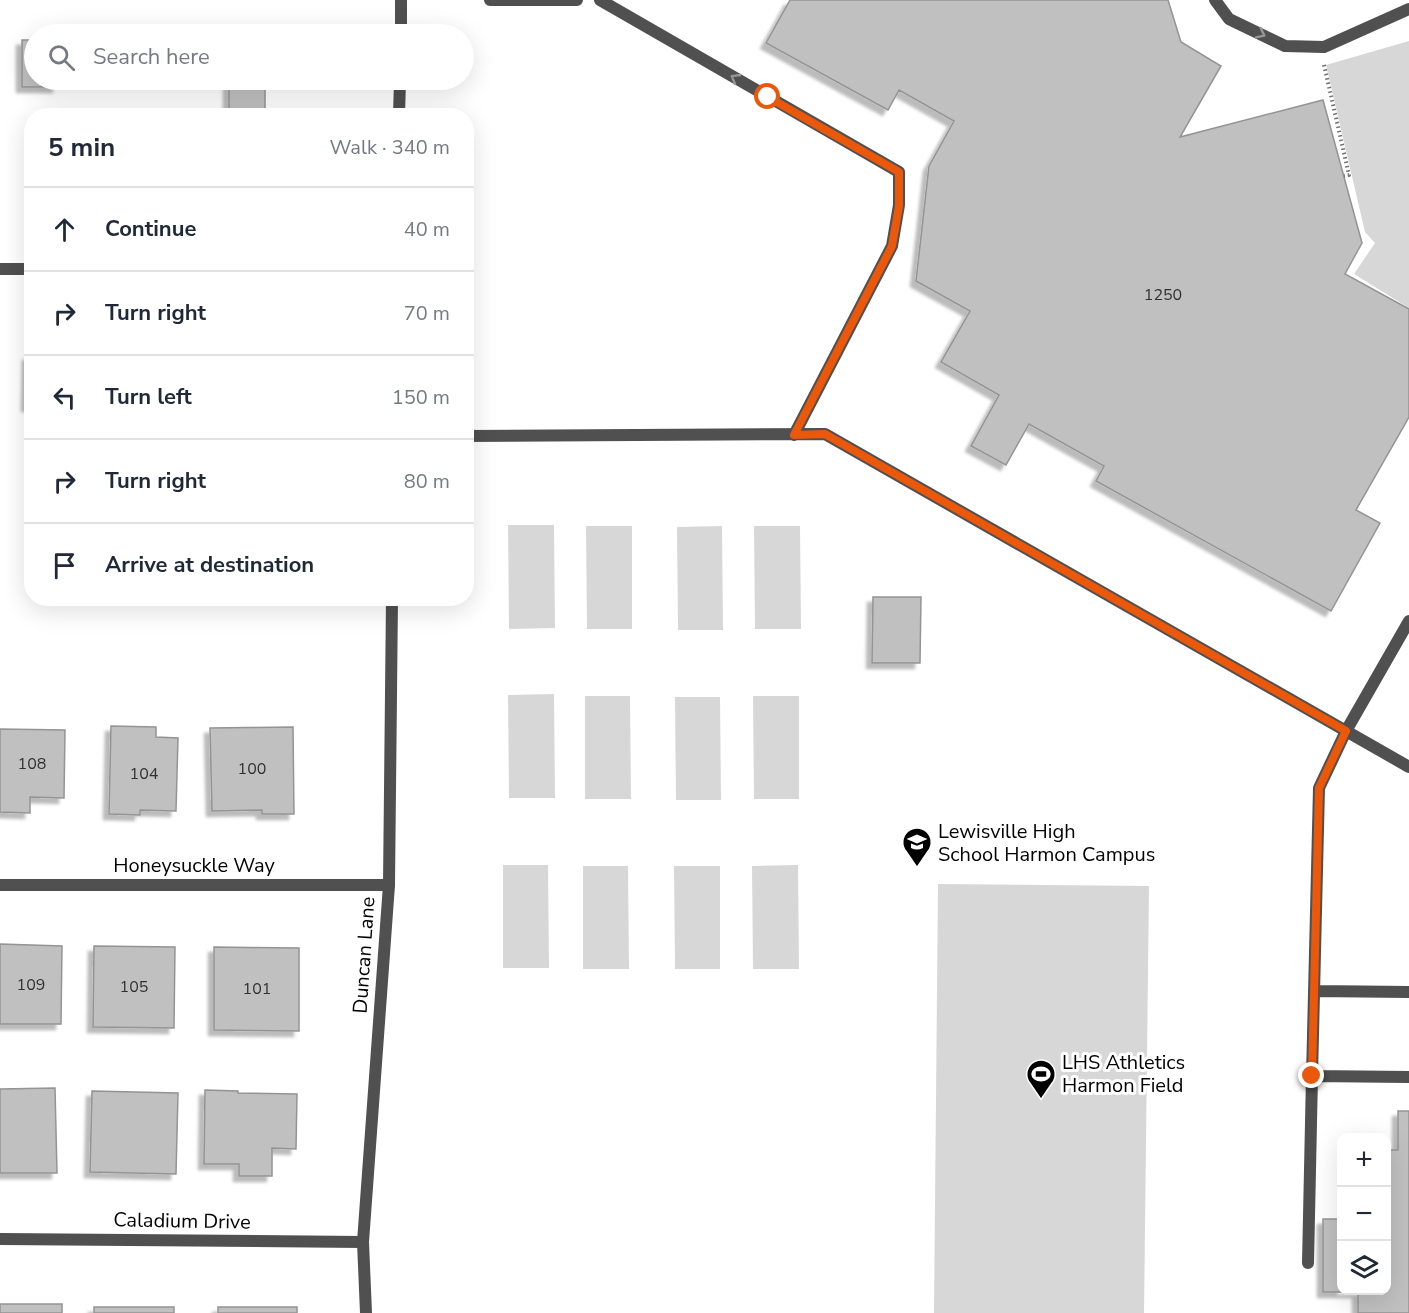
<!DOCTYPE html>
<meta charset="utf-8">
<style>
:root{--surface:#fff;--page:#f2f2f3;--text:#1f2937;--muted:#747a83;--line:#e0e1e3}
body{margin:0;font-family:"Nunito Sans",sans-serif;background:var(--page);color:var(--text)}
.controls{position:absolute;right:18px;bottom:18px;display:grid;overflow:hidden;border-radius:12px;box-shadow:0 6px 24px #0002}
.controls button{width:54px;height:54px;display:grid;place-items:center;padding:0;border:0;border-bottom:2px solid var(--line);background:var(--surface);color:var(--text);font:30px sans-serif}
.stop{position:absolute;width:18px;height:18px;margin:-14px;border:4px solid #ea580c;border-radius:50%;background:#fff}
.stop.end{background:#ea580c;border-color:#fff;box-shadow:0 2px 6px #0008}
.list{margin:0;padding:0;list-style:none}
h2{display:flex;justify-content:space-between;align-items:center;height:78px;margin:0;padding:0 24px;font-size:26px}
h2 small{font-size:20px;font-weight:400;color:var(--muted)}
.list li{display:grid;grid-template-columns:39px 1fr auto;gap:18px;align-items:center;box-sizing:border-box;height:84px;padding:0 24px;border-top:2px solid var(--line)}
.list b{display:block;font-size:22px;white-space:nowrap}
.list em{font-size:20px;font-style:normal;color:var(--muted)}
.icon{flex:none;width:33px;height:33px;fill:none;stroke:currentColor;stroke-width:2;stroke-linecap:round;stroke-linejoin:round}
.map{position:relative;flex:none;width:1409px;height:1313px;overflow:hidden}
.search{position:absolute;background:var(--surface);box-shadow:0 6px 24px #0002;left:24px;top:24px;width:450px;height:66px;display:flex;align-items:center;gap:15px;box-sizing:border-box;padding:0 21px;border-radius:33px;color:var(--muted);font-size:22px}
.panel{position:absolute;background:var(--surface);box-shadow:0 6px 24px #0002;left:24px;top:108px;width:450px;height:498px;border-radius:24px}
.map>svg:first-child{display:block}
.green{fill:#d7d7d7}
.building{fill:#c0c0c0;stroke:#949494;stroke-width:1.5;filter:url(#shadow)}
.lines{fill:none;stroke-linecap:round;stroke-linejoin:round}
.path{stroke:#727272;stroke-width:4;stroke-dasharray:1.5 3;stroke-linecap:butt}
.service{stroke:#505050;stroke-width:12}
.minor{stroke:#505050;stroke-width:12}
.tertiary{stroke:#505050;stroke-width:12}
.oneway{stroke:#969696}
.route{stroke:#ea580c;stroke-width:8}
.labels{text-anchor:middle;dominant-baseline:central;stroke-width:6;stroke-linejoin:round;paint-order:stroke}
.number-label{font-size:16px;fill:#303030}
.poi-label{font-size:20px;fill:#000;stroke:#fff;text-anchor:start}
.street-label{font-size:20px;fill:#000;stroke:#fff}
</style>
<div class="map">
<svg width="1409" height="1313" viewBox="0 0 1409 1313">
<defs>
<filter id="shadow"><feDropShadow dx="-5.5" dy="5.5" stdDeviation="1.5" flood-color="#0004"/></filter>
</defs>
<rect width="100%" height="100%" fill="#fff"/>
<!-- green -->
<path class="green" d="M1409 41V308L1354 274 1375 243 1365 232 1326 65Z
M554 525 555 628 509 629 508 525Z
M586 526H632V629H587Z
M722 526 723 630H678L677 527Z
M754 526H800L801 629H755Z
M554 694 555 798H509L508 695Z
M585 696H630L631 799H585Z
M753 696H799V799H754Z
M675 697H720L721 800H676Z
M503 865H548L549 968H503Z
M798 865 799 969H753L752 866Z
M583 866H628L629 969H583Z
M674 866H720V969H675Z
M938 884 1149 886 1144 1313H934Z"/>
<!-- building -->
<path class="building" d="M790 0H1168L1181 42 1221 66 1180 137 1323 100 1362 243 1345 274 1409 309V417L1356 510 1380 523 1331 611 1096 481 1104 466 1029 424 1006 465 971 446 999 395 941 362 970 311 916 281 929 166 954 121 899 90 888 110 766 43Z
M22 40H34V80H58V87H22Z
M229 83H265V110H307V116H229Z
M47 110H136V116H47Z
M28 355H32V406H27Z
M873 597H921L920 663H872Z
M111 726 156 727V737L178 738 176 811 140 810V815L109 814Z
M293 727 294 814H262V810L212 811 210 728Z
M0 729 65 730 64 798 30 797V813L0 812Z
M0 944 62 946 61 1024H0Z
M94 946 175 947 174 1028 93 1027Z
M214 947 299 948V1031L214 1030Z
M55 1088 57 1173H0V1089Z
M205 1090 238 1091V1093L297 1094 296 1149 272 1148V1176H239V1164H204Z
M92 1091 178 1093 176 1174 90 1172Z
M1398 1111H1409V1313H1358V1292H1323V1219H1342V1290H1386V1150H1398Z
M0 1304H62V1313H0Z
M94 1307H174V1313H94Z
M218 1307H297V1313H218Z"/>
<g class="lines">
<!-- path -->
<path class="path" d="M1324 65 1349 175 1344 176"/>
<!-- service -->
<path class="service" d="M490 0H577
M600 0 899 172V205L892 246 794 435
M1215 0 1229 19 1285 46 1324 47 1409 9
M466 436 825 434 1346 731 1319 788 1312 1076 1409 1077
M1409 621 1346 731 1409 767
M1314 991 1409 992
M1308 1263 1312 1076"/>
<!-- minor -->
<path class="minor" d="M0 269H32
M0 885H389
M0 1239 363 1242"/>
<!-- tertiary -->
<path class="tertiary" d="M401 34V0
M399 116 400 80
M366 1313 363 1242 389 885 392 598"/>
</g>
<!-- one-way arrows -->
<defs><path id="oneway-chevron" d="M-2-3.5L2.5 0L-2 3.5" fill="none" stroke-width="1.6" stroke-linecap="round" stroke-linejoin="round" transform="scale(1.5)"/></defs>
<g class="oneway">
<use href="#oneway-chevron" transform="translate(1261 34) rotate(26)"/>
<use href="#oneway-chevron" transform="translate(735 78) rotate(-150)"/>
</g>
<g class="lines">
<!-- route -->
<path class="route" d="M768 97 899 172V206L892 246 794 435 825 434 1346 731 1319 788 1312 1076"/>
</g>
<!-- icons -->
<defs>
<g id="school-pin" transform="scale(1.5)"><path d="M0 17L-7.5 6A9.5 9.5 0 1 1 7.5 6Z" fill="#000" stroke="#fff"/><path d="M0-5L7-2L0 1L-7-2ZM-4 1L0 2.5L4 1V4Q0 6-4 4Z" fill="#fff"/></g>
<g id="stadium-pin" transform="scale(1.5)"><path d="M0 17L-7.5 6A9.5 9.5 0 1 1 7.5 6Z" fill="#000" stroke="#fff"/><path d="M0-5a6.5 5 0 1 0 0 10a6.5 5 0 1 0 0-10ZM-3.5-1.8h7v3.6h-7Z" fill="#fff"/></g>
</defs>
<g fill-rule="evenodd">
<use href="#school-pin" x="917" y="842"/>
<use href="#stadium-pin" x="1041" y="1074"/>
</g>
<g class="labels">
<!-- number labels -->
<g class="number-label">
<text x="1163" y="295">1250</text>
<text x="32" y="764">108</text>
<text x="252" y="769">100</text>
<text x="144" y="774">104</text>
<text x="31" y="985">109</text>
<text x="134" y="987">105</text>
<text x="257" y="989">101</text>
</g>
<!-- poi labels -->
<g class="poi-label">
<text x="938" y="831">Lewisville High<tspan x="938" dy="23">School Harmon Campus</tspan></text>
<text x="1062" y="1062">LHS Athletics<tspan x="1062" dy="23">Harmon Field</tspan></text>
</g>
<!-- street labels -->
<g class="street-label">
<text x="194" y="865">Honeysuckle Way</text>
<text transform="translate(364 955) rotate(-86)">Duncan Lane</text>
<text transform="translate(182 1221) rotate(1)">Caladium Drive</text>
</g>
</g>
</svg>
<div class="controls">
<button>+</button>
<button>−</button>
<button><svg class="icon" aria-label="layers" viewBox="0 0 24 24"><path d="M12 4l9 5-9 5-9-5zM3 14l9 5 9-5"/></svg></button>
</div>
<div class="stop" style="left:768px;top:97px"></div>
<div class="stop end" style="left:1312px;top:1076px"></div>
<div class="search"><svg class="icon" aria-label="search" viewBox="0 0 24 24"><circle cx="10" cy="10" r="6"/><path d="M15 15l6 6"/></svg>Search here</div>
<section class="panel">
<h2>5 min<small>Walk · 340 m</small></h2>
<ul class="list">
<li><svg class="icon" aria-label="ahead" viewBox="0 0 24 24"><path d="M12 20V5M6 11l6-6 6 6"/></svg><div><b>Continue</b></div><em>40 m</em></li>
<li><svg class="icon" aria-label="right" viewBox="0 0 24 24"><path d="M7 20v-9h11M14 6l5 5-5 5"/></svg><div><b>Turn right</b></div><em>70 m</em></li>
<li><svg class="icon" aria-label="left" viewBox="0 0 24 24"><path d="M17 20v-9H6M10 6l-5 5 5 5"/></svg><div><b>Turn left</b></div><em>150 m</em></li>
<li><svg class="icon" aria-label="right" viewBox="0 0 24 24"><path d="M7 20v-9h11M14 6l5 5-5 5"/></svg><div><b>Turn right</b></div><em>80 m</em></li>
<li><svg class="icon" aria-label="arrive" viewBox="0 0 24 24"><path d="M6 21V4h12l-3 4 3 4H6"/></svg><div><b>Arrive at destination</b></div></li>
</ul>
</section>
</div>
